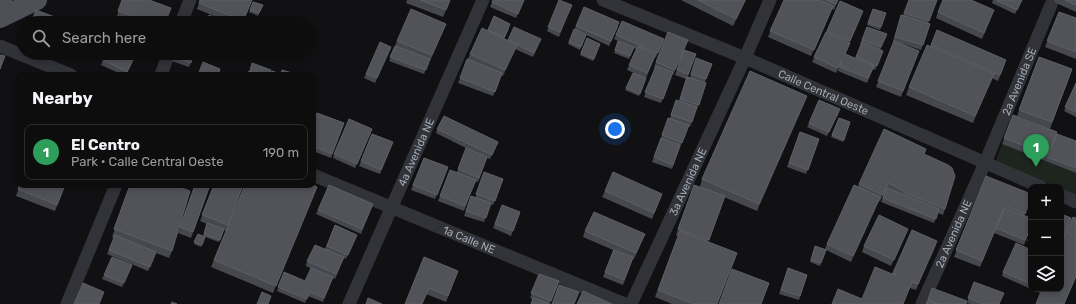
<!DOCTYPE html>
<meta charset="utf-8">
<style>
:root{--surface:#0d0d0e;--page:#1b1b1c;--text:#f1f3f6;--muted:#9a9c9e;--line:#2d2d2e;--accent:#f5a126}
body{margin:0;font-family:Rubik,sans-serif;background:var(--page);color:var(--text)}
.controls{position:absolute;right:12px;bottom:12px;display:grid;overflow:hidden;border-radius:8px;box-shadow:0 2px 6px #0003}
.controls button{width:36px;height:36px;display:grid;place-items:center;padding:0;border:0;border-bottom:1px solid var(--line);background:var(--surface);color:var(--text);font:20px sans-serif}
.you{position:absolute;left:615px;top:129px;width:14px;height:14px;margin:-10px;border:3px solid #fff;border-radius:50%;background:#1a73e8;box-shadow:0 0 0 6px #1a73e833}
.badge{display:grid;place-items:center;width:26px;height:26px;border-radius:50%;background:var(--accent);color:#fff;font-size:13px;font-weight:700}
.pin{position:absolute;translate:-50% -33px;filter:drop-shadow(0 1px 2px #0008)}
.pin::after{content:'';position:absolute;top:21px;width:14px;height:12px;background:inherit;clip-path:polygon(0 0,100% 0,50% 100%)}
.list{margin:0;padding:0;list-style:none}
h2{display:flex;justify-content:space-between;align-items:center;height:52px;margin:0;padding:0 16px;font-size:17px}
h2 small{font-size:13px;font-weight:400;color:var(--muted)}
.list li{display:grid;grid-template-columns:26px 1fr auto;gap:12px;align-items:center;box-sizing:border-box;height:56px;margin:0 8px 8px;padding:0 8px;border:1px solid var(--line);border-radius:8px}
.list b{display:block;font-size:15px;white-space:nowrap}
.list p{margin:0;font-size:13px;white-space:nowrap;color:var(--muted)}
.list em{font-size:13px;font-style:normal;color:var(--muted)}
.icon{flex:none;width:22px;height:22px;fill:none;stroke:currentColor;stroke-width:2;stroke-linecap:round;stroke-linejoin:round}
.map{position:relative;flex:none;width:1076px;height:304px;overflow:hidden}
.search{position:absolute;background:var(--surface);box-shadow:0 2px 6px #0003;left:16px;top:16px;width:300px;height:44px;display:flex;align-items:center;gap:10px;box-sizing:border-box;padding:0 14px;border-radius:22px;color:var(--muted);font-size:15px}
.panel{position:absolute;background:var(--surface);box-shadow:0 2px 6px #0003;left:16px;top:72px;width:300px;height:116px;border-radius:8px}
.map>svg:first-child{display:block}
.green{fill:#1d251e}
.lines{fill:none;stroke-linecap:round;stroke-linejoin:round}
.minor{stroke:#323338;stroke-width:13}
.primary{stroke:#4e5057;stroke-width:20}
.wall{fill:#47484e}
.shaded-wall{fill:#2d2e32}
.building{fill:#515359;stroke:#5d6067}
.labels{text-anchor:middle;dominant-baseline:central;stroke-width:3;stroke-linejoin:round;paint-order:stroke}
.street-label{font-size:11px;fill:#a2a9b4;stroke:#0c0c0d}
</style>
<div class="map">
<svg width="1076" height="304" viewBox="0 0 1076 304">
<rect width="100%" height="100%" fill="#111113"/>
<!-- green -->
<path class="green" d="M1002 144 1076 173V195L1061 189V187H1057L996 161Z"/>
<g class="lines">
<!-- minor -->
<g class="minor">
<path id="s1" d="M603 0 745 58 1041 187"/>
<path d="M181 23 190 0"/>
<path d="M0 46 71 75"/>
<path d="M161 75 169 53"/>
<path id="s2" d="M313 175 625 304"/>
<path d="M1061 195 1076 202"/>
<path d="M67 304 116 185"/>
<path id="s3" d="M349 304 483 0"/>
<path id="s4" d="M631 304 745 58 770 0"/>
<path id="s5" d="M922 304 985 163 1053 0"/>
</g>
<!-- primary -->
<path class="primary" d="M0 1 2 0
M0 18 37 0"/>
</g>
<!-- wall -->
<path class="wall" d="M122 0 165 23H137L117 16Z
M200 0H252L243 23H231L197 9Z
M407 0H450L443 17 406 3Z
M493 0H524L516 18 490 7Z
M559 0 570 9 559 37 547 31Z
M681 0H746L733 26Z
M784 0H838L834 10 832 9 811 56 768 37Z
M909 0H937L928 23 930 24 921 50 897 42 919 51 901 97 876 87 894 41H893L901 15H903Z
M993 0H1022L1015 14 992 3Z
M1055 0H1076V12L1054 2Z
M840 1 863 11 845 54 855 58 861 44H860L867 27 887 34 880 50 883 51 881 56 875 70 873 69 867 83 838 71 839 66 836 73 812 62 826 32Z
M253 2 263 5 258 16 249 12Z
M873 9 886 13 880 30 867 25Z
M994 10 982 39 936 18 938 12Z
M1059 12 1076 18V59L1045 47Z
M494 16 509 29 504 39 508 40 541 39 533 57 515 49 503 76 501 75 493 96 458 83 470 54 487 31Z
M446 24 430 61H429L424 74 389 61 397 41Z
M576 26 618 27 609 46 586 35 580 50 568 44Z
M937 30 1004 66 998 81 992 78 973 123 906 95 909 87 930 47Z
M668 32 688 40 673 75 672 74 661 103 644 97 655 67H654Z
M616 35 662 43 656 57H655L646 78 627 70 636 49 634 48 629 59 614 53 618 41 614 39Z
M587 38 600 44 593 61 580 55Z
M391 47 375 83 364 78 366 74Z
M684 50 696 54 688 77H690L696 58 712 64 705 82 706 83 697 109H696L690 127 688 126 672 169 652 162 662 135 670 118 676 100 679 101 686 79 675 75Z
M175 53H194L189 67 172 61Z
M1039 57 1072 69 1050 129 1017 116Z
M103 60 132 62 126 75H123L101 65Z
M633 73 646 78 639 96 625 90Z
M1076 83V117L1064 111Z
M804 103 757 211 724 197 708 242 717 304H672L655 297 678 236 676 235 694 185 700 187 702 179Z
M838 114 827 136 807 127 809 123Z
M1013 115 1056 134 1076 141V173L1002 144Z
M839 118 850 122 843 142 831 137Z
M344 123 331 158 313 151V125Z
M372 129 355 168 333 158 334 154Z
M437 129 498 142 490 159 487 158 478 182 475 181 464 211 438 201 450 170 457 172 466 148 472 151 436 133Z
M800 132 819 139 806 174 787 167Z
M372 134 393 142 380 174 359 166Z
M926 149 924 154 945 209 943 215 938 213 934 223 881 202 886 189 880 201H879L851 262 826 250 820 266 810 262 815 246 825 249 827 244 859 184Z
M424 158 448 167 435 199 411 190Z
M484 172 503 179 493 205 490 204 484 222 464 216 471 196 475 198Z
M986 176 1031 199 1024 216 1028 217 1031 227 1024 245 994 233 995 231 980 267 954 257Z
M20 185H65L55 211 16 196Z
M130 185 172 251 169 258 156 253 148 271 107 254 114 238 112 237Z
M195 185H210L191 238 178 233Z
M214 185H243L226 231 224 230 219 242 205 237 201 247 194 244 198 234 203 236 207 224 200 221Z
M605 191 662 194 652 219 602 197Z
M314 194 273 293 211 267 214 260Z
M373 204 361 234 316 214 318 210Z
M502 205 520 212 511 236 493 228Z
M1076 218V277L1064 304 1031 289H1061L1062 243Z
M335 225 355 239 346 259 344 258 335 279 333 278 323 302 308 296 305 303 277 291 284 272 305 281 312 269 306 266 307 261 325 249Z
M908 229 891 266 862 252 864 246Z
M1031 229V242L1027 241Z
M912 230 937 241 916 290 910 288 892 274Z
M585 231 645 234 634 259H633L623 285 603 277 613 250 583 237Z
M1031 250V289L1002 276 1003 272Z
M424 257 458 271 446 302 426 294Z
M132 265 122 287 102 279 104 275Z
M788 268 807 275 799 300 779 294Z
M539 274 559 281 550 304H531L533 299 530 298Z
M974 282 999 304H970L967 303Z"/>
<!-- shaded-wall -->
<path class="shaded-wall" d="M745 0H746L733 26 736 19Z
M517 45 515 51 503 76 505 70Z
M994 74 973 123 975 116Z
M807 96 804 103 757 211 759 204Z
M317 187 314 194 273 293 276 286Z
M880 197 878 203 851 262 853 256Z
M937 241 935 248 916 290 918 284Z"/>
<!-- building -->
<path class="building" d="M122 0H149L171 8 165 23H151L118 11Z
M200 0H252L243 21 199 3Z
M420 0H450L446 10Z
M493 0H524L518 14 492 2Z
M559 0 572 5 560 32 548 27Z
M698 0H745L736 19Z
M784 0H819L833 6 814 50 770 31Z
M826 0H838L836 4Z
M909 0H937L929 21 904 13Z
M943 0H971L994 10 984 33 938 12Z
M996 0H1022L1017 10Z
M1065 0H1076V5Z
M840 1 863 11 850 41 827 31Z
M253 2 263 5 259 13 250 10Z
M584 7 619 22 611 41 576 26Z
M411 9 446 24 432 55 397 41Z
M873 9 886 13 881 27 868 23Z
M36 10 71 23H31Z
M1059 12 1076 18V52L1047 41Z
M209 15 228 23H206Z
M901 15 930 24 923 45 895 37Z
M494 16 510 24 504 38 488 30Z
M113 18 128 23H111Z
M622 21 664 39 658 53 616 35Z
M514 27 541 39 534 53 508 40Z
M867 27 887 34 881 47 862 40Z
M482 28 517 45 505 70 470 54Z
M574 29 586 35 581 47 569 42Z
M937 30 1006 60 1000 75 931 45Z
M668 32 688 40 675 70 656 62Z
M826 32 850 43 845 54 874 66 868 78 840 67 841 62 838 68 814 57Z
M587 38 600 44 594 59 581 53Z
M618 41 634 47 630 56 615 50Z
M894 41 919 51 903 91 878 81Z
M380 42 391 47 377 78 366 74Z
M862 42 883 51 877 66 856 57Z
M927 45 994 74 975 116 909 87Z
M395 46 430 59 426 70 390 57Z
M638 46 656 54 647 73 629 65Z
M684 50 696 54 688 74 677 70Z
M107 53H124L134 58 127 72 103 60Z
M175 53H194L191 63 174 57Z
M0 55 5 56 0 69Z
M1039 57 1072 69 1052 122 1019 110Z
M696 58 712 64 706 79 691 74Z
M467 59 502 73 495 92 460 78Z
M203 62 220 69 218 75H198Z
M252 63 271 70 269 75H262L250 71Z
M656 66 673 72 663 99 645 92Z
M282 70 292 73 291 75H270L272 71 281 74Z
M249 71 261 75H247Z
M750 71 807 96 759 204 702 179Z
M633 73 646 78 640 94 626 88Z
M687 77 706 83 699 105 680 99Z
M1076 83V112L1065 107Z
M676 100 697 107 692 122 671 115Z
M819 100 840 109 829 132 809 123Z
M317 113 344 123 332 154 313 146V125Z
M1013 115 1057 132 1048 155 1004 138Z
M444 116 498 142 492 155 437 129Z
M668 118 689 125 682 143 662 135Z
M839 118 850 122 844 140 832 135Z
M349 119 372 129 357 164 334 154Z
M884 129 926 149 924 154 948 165 952 168 955 176 945 209 905 193 906 192 888 183 883 195 859 184Z
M800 132 819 139 808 170 789 163Z
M372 134 393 142 381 170 361 161Z
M1057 134 1076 141V168L1047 157Z
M661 138 680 145 673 165 654 157Z
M466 148 487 157 479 178 458 169Z
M424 158 448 167 437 195 413 185Z
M450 170 476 180 465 206 440 196Z
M484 172 503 179 495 201 476 194Z
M613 172 662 194 654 213 605 191Z
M986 176 1031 194V199L1025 214 1005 206 982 261 956 250Z
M20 185H65L57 205 18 189Z
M130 185H174L190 191 172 251 114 229Z
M195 185H210L193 232 180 227Z
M214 185H243L228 225 202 215Z
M245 185H313L317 187 276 286 214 260Z
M329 185 373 204 362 229 318 210Z
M694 185 725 196 709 240 678 229Z
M854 185 880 197 853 256 827 244Z
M887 188 939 209 936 219 883 198Z
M471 196 491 203 486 218 466 211Z
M502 205 520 212 513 231 495 224Z
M1004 208 1028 217 1031 210V227L1025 240 996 228Z
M594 212 645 234 636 253 585 231Z
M1061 214 1071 218 1062 243 1073 217 1076 218V276L1064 304H1036L1042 289H1061Z
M879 215 908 229 894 260 864 246Z
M207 223 224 229 220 240 204 234Z
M335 225 357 235 348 255 327 246Z
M1031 229V235H1029Z
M912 230 937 241 918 284 912 282 903 304H832L838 289 862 299 875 267 897 276 893 273Z
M680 231 737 253 717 304H694L658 290Z
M198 234 205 237 202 245 194 242Z
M115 235 156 252 150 267 109 250Z
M1016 243 1031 250V284L1003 272Z
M315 245 344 257 336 274 307 261Z
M815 246 826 250 821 263 811 260Z
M614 250 633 257 624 280 605 272Z
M112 257 132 265 124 283 104 275Z
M424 257 458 271 448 296 429 288 422 304H405Z
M311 268 333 277 324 298 310 292 307 299 278 287 284 272 305 281Z
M788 268 807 275 800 296 781 290Z
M732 269 769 283 761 304H719Z
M539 274 559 281 551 301 531 293Z
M974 282 1004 293 999 304H983L968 298Z
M83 283 104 292 99 304H74Z
M559 285 579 292 574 304H552Z
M932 288 967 301 966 304H939L928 300Z
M583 291 612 304H577Z
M262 292 271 296 268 304H257Z
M368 298 382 304H366Z
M533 298 548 303V304H531Z
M928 300 939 304H926Z
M172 302 177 304H171Z"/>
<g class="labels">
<!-- street labels -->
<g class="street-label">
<text stroke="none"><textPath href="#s5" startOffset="243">2a Avenida SE</textPath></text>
<text stroke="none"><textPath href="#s1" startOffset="239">Calle Central Oeste</textPath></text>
<text stroke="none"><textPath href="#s3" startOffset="166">4a Avenida NE</textPath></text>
<text stroke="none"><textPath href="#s4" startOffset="135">3a Avenida NE</textPath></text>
<text stroke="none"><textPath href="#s5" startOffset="77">2a Avenida NE</textPath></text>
<text stroke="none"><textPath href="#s2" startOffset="169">1a Calle NE</textPath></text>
</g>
</g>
</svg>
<div class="controls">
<button>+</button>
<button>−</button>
<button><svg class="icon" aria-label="layers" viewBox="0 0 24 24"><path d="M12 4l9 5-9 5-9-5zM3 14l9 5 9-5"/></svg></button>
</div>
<div class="you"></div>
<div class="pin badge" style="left:1036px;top:167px;background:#2e9e5b">1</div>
<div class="search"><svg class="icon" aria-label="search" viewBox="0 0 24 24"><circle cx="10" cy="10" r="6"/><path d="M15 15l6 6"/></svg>Search here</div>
<section class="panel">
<h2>Nearby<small></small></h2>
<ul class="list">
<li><span class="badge" style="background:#2e9e5b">1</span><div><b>El Centro</b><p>Park · Calle Central Oeste</p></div><em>190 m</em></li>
</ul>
</section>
</div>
